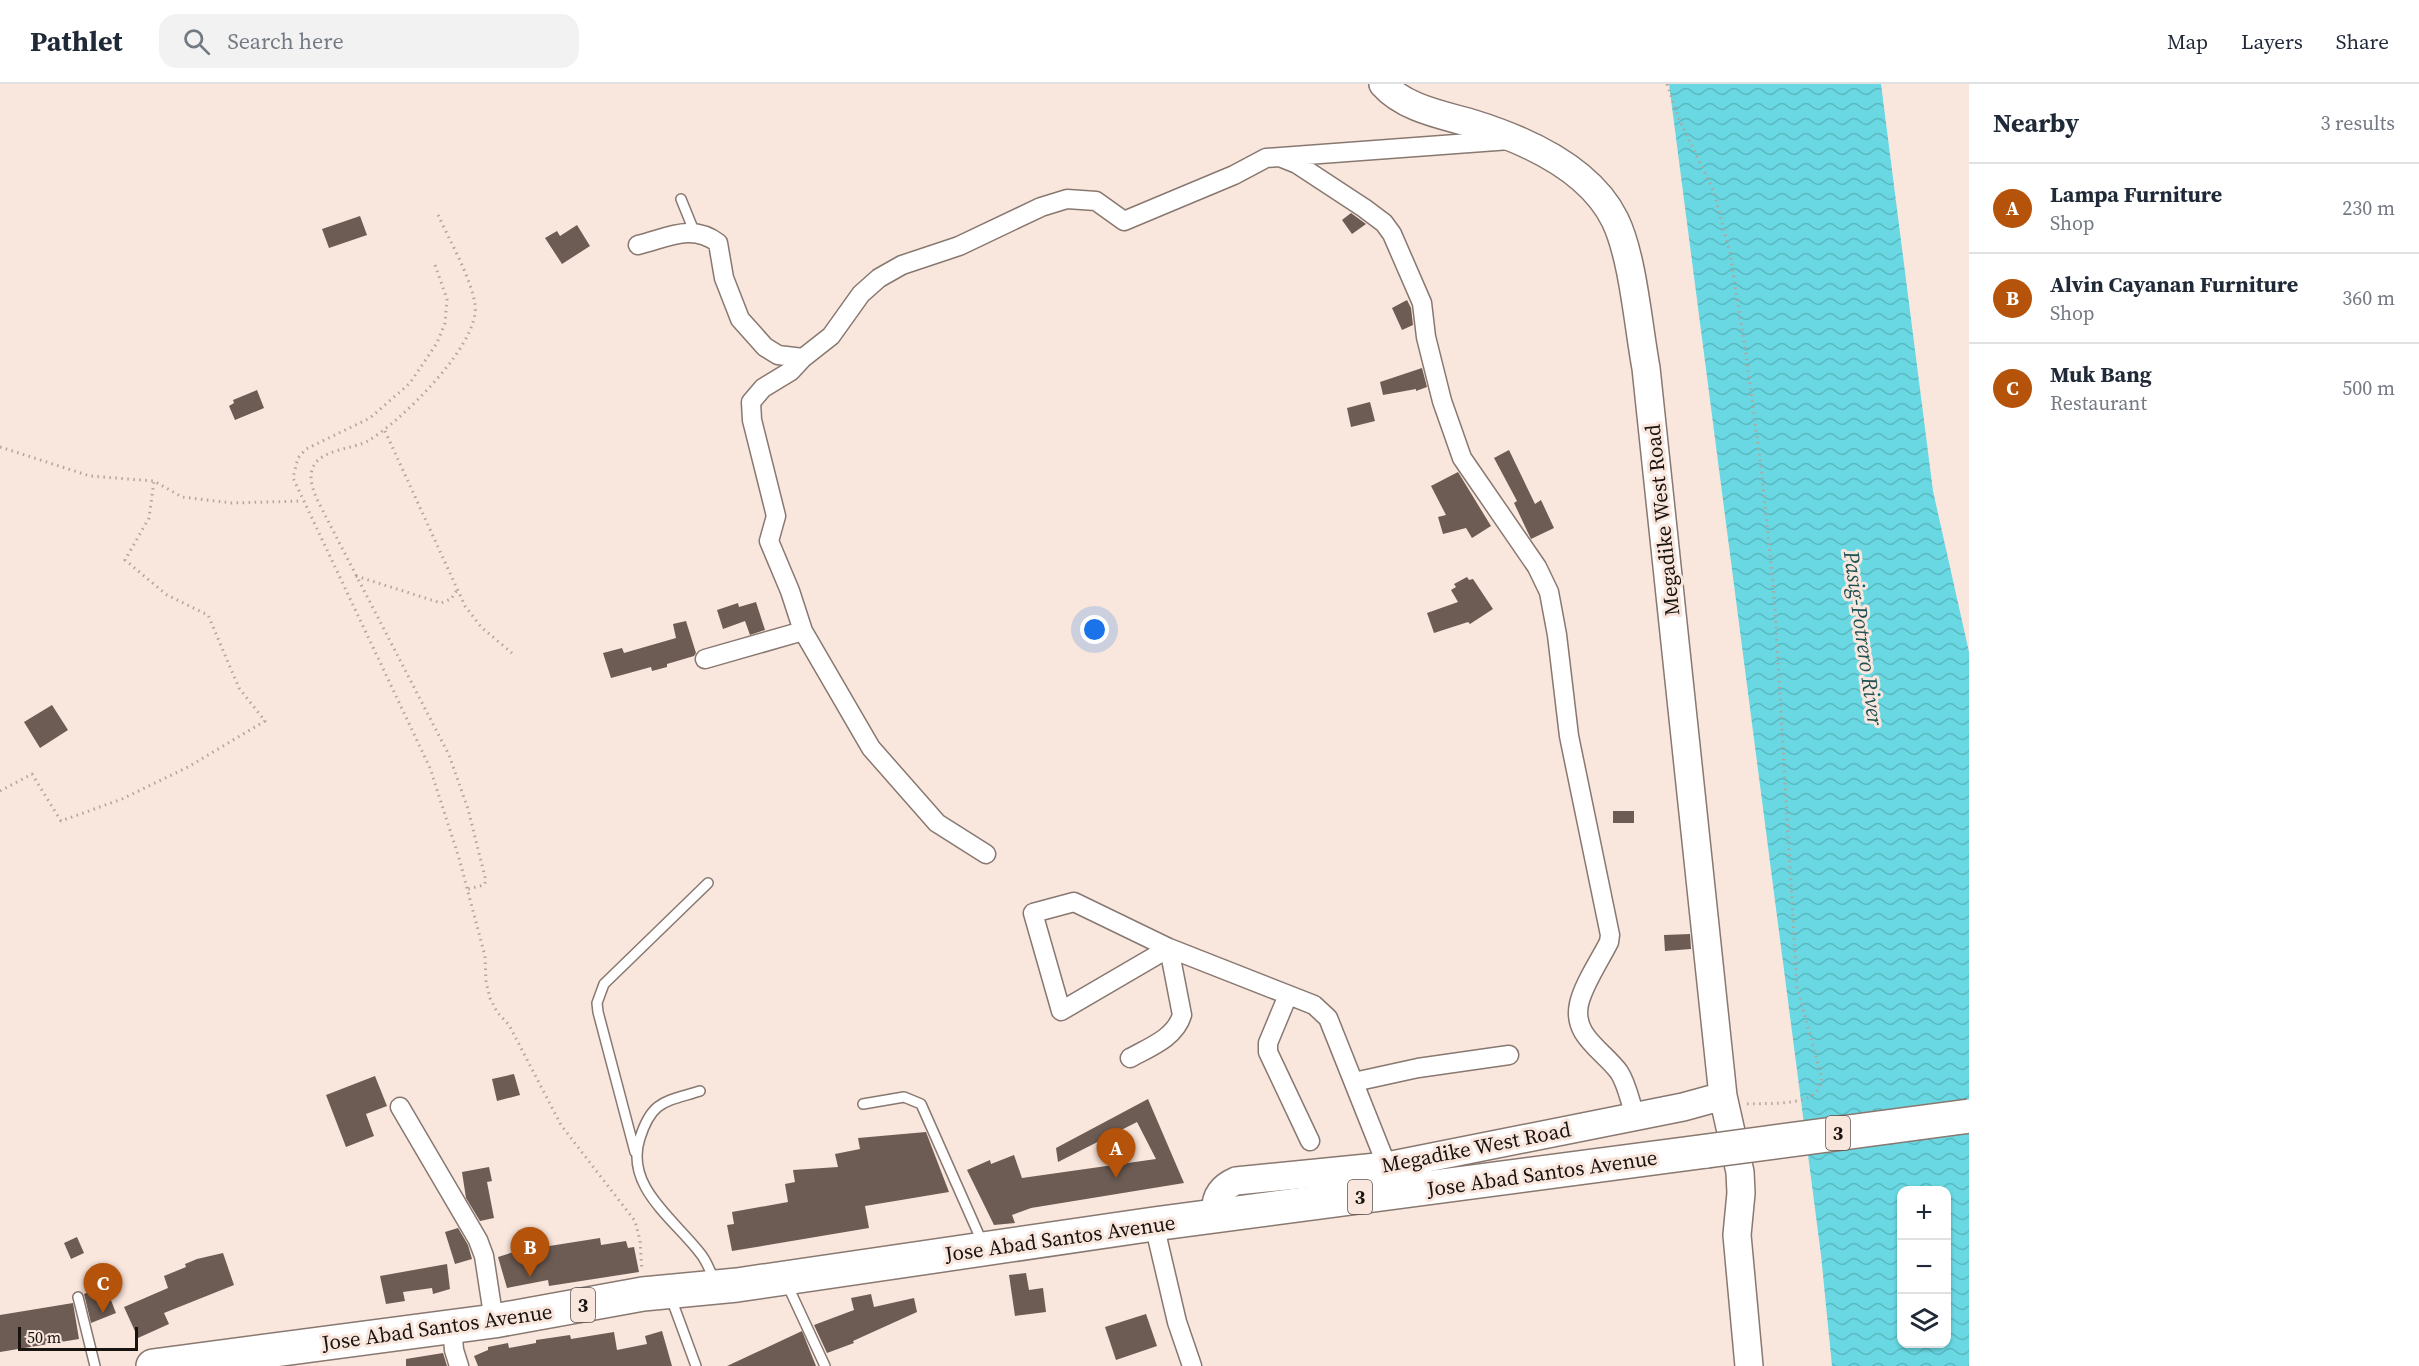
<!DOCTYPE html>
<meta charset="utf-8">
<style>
:root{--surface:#fff;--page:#f2f2f3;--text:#1f2937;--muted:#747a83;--line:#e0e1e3;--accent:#b45309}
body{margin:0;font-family:"Source Serif 4",serif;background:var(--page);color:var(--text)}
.controls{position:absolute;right:18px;bottom:18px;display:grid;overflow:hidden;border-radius:12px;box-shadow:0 2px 4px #0004}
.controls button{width:54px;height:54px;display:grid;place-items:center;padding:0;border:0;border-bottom:2px solid var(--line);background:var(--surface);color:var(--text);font:30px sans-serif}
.scale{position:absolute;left:18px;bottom:15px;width:120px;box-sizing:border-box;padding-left:6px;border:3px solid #191310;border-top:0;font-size:16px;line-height:21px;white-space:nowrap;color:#191310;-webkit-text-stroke:4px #f9e6dd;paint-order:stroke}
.you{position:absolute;left:1095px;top:546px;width:21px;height:21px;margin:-15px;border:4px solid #fff;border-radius:50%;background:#1a73e8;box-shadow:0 0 0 9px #1a73e833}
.badge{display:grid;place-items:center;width:39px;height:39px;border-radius:50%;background:var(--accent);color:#fff;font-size:20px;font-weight:700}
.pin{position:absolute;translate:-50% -50px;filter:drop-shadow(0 2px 3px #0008)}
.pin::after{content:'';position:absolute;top:32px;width:21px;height:18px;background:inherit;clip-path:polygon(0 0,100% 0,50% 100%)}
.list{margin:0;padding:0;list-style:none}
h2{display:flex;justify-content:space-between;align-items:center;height:78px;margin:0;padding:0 24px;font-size:26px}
h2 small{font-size:20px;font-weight:400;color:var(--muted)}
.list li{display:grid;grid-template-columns:39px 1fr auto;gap:18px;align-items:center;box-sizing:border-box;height:90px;padding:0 24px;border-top:2px solid var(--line)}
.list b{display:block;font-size:22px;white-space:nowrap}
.list p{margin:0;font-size:20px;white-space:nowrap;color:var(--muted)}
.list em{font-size:20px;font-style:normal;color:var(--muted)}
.icon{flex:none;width:33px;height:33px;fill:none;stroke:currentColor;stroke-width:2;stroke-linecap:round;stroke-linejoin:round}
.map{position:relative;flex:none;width:1969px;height:1282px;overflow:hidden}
header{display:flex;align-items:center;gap:36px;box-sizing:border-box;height:84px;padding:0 30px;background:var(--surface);border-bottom:2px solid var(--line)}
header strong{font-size:28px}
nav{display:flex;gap:33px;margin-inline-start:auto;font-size:21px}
.search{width:420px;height:54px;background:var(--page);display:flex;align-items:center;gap:15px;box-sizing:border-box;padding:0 21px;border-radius:18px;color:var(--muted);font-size:22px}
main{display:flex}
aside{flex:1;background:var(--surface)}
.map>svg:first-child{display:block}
.water{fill:url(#water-waves);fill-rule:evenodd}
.building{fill:#6c5c54}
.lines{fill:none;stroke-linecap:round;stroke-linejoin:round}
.lane-casing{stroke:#887870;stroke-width:12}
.street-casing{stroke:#887870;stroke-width:21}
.secondary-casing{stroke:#887870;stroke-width:30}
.highway-casing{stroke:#887870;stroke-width:36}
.path{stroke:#b3a59d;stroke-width:3;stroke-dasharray:1.5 4.5;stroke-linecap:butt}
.lane{stroke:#fff;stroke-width:9}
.street{stroke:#fff;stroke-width:18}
.secondary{stroke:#fff;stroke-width:27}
.highway{stroke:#fff;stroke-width:33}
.highway-bridge-casing{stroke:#887870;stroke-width:36;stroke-linecap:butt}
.highway-bridge{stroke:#fff;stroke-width:33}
.labels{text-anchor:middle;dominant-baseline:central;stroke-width:6;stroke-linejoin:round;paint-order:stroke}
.shield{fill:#f9e6dd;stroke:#5c524e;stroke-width:1.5}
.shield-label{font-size:20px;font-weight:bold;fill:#191310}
.street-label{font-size:21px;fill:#191310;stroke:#f9e6dd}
.water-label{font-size:22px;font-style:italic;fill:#1e5054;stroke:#f9e6dd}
</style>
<header>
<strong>Pathlet</strong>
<div class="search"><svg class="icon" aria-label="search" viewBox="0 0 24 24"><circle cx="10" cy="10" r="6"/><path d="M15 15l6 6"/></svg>Search here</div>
<nav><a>Map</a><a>Layers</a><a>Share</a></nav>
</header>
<main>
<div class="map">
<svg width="1969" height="1282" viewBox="0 0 1969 1282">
<defs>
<pattern id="water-waves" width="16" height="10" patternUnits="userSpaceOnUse" patternTransform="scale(1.5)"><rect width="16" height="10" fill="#69d8e2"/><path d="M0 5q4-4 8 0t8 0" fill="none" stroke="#5ab8c1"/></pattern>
</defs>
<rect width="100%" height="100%" fill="#f9e6dd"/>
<!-- water -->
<path class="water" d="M1669 0H1881L1933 407 1969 568V1282H1832L1821 1171ZM1902 1106H1946V1260H1902Z"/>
<!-- building -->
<path class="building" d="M1351 129 1366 140 1352 150 1342 136Z
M360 132 367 151 329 164 322 145Z
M577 141 590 162 562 180 545 154 557 147 560 152Z
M1407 216 1411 224 1413 241 1402 246 1392 224Z
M1422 284 1427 303 1416 307V305L1383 311 1380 298Z
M257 306 264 324 235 336 229 322 234 319 233 316Z
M1370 318 1375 337 1351 343 1347 324Z
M1509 366 1535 420 1541 416 1554 444 1531 455 1514 419 1517 417 1494 374Z
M1458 388 1491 442 1472 454 1466 444 1443 450 1438 433 1446 431 1431 402Z
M1467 493 1469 496 1473 495 1493 525 1470 540 1468 538 1434 549 1427 529 1458 518 1451 506 1456 503 1454 500Z
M756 518 765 546 750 551 745 537 723 545 717 526 738 519 739 523Z
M686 537 696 569 694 572 667 580V583L652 587 651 583 611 594 603 569 622 564 624 569 676 554 673 540Z
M52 621 68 646 40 664 24 638Z
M1613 727H1634V739H1613Z
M1690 850 1691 865 1665 867 1664 851Z
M514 990 520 1011 497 1017 492 995Z
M375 992 387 1022 366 1030 374 1052 346 1063 326 1011Z
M1148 1015 1184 1099 1031 1124 1012 1131 1015 1139 994 1141 967 1086 990 1076 991 1080 1014 1071 1022 1094 1156 1075 1137 1038 1058 1078 1056 1064Z
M926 1048 949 1108 865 1122 869 1144 732 1167 727 1141 734 1140 732 1128 788 1118 785 1100 795 1098 793 1086 838 1083 835 1070 860 1065 858 1054Z
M489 1083 492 1097 487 1098 494 1134 480 1137 466 1114 462 1088Z
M458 1144 468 1161 472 1175 455 1180 445 1148Z
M77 1153 84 1169 71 1175 64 1159Z
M600 1154 601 1161 626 1157 628 1164 634 1163 639 1188 549 1202 548 1196 507 1204 498 1173 517 1167 518 1172 544 1168 543 1163Z
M223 1169 234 1201 164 1229 169 1240 138 1254 124 1223 168 1204 164 1192 186 1183 185 1180 197 1175Z
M447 1180 450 1205 433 1210 432 1204 403 1208 405 1217 386 1220 380 1192Z
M1026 1189 1029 1206 1043 1204 1046 1228 1015 1232 1009 1191Z
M105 1201 116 1229 91 1239 84 1210Z
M871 1210 874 1223 914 1214 917 1228 853 1257 854 1259 827 1269 814 1241 854 1226 851 1214Z
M73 1219 79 1255 0 1268V1231Z
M1146 1230 1157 1262 1116 1276 1105 1243Z
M662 1247 672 1282H478L474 1272 488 1266V1263L508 1259 509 1264 536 1259V1256L570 1251 571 1255 614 1248 617 1266 647 1260 645 1252Z
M802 1247 816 1282H727Z
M443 1269 447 1282H406V1275Z"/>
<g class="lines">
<!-- lane casing -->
<g class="lane-casing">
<path id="lane" d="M681 115 694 147
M700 1007C665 1018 652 1016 640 1054 624 1102 674 1135 700 1169 707 1177 710 1188 715 1197
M863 1020 904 1013 921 1020 983 1160
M635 1068 598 928 597 919 604 900 708 799
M786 1198 825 1282
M78 1213 95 1282
M671 1214 696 1282"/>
</g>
<!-- street casing -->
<g class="street-casing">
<path id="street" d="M1282 74 1297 80 1364 124 1384 139 1392 150 1422 219 1426 253 1442 317 1462 374 1537 483 1549 508 1557 551 1569 652 1610 851 1609 858C1600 876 1583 901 1579 920 1572 952 1603 966 1619 988 1627 1000 1630 1018 1635 1031
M638 161C667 154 692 139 718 159L724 194 740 235 765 263 778 271 803 274
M705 575 803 547
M986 770 937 739 871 664 803 547 790 507 769 457 776 432 752 336 751 318 763 304 791 287 803 274 831 252 861 210 879 194 902 181 959 162 1041 123 1067 115 1096 117 1124 137 1234 91 1266 74 1510 56
M1288 911 1268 959V968L1310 1057
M1130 974C1150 963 1175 954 1182 931L1169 864 1061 927 1033 829 1074 818 1169 864 1314 921 1328 934 1387 1082
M1354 998 1418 984 1509 971
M400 1023 478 1156 484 1172 494 1237
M1154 1140 1177 1238 1192 1282
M452 1242 454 1266 459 1282"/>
</g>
<!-- secondary casing -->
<g class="secondary-casing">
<path id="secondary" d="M1383 0C1405 25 1444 31 1474 40 1525 56 1590 85 1615 136 1633 173 1638 241 1646 284L1723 1012 1740 1088 1741 1109 1737 1151 1749 1282
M1216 1132C1214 1115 1220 1104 1236 1097L1387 1082 1683 1023 1723 1012"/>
</g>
<!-- highway casing -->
<g class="highway-casing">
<path id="highway" d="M153 1282 494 1237 643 1210 737 1201 1154 1140 1707 1067"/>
</g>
<!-- path -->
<path class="path" d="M1667 0 1679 35 1714 108 1730 169 1746 270 1762 391 1774 510 1797 903 1822 995C1820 999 1819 1005 1816 1008 1804 1022 1762 1019 1745 1020
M438 131C449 155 471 194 475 220 481 260 400 338 368 357 353 365 324 365 314 381 305 398 319 418 326 433L449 671 468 725 486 797 484 801 468 805
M435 181 447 215 445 239 437 259 410 299 370 334 306 365 298 374 293 394 430 684 459 774 485 872 486 898 490 914 497 928 509 941 561 1041 635 1137 640 1156 642 1187
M385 347 465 522 481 543 512 569
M0 363 90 392 154 397 182 413 232 419 302 417
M356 492 441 519 451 515 457 506
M0 707 32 690 61 737 122 715 188 683 265 637 239 604 208 531 167 511 125 476 149 434 154 397"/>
<!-- lane -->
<use href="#lane" class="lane"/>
<!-- street -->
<use href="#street" class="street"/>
<!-- secondary -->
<use href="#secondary" class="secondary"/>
<!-- highway -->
<use href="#highway" class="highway"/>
<!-- highway-bridge casing -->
<g class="highway-bridge-casing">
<path id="highway-bridge" d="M1707 1067 1969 1032"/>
</g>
<!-- highway-bridge -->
<use href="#highway-bridge" class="highway-bridge"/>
</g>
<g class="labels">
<!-- shield labels -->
<g class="shield">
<rect x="1826" y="1032" width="24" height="34" rx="4.5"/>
<rect x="1348" y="1096" width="24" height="34" rx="4.5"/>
<rect x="571" y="1204" width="24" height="34" rx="4.5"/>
</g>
<g class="shield-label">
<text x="1838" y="1049">3</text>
<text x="1360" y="1113">3</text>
<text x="583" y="1221">3</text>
</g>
<!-- street labels -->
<g class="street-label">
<text transform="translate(1662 436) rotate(-96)">Megadike West Road</text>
<text transform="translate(1476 1063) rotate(-11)">Megadike West Road</text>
<text transform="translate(1542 1089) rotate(-8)">Jose Abad Santos Avenue</text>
<text transform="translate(1060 1154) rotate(-8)">Jose Abad Santos Avenue</text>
<text transform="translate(437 1243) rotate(-8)">Jose Abad Santos Avenue</text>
</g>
<!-- water labels -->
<g class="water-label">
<text transform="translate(1864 554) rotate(82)">Pasig-Potrero River</text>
</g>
</g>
</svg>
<div class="controls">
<button>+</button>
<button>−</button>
<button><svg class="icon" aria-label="layers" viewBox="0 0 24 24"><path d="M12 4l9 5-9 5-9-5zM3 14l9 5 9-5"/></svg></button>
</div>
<div class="scale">50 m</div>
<div class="you"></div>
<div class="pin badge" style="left:1116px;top:1094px">A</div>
<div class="pin badge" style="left:530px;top:1193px">B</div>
<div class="pin badge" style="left:103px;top:1229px">C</div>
</div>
<aside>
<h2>Nearby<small>3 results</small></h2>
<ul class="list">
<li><span class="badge">A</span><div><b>Lampa Furniture</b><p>Shop</p></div><em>230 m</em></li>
<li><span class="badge">B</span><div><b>Alvin Cayanan Furniture</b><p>Shop</p></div><em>360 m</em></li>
<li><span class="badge">C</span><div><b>Muk Bang</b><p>Restaurant</p></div><em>500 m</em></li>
</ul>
</aside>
</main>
